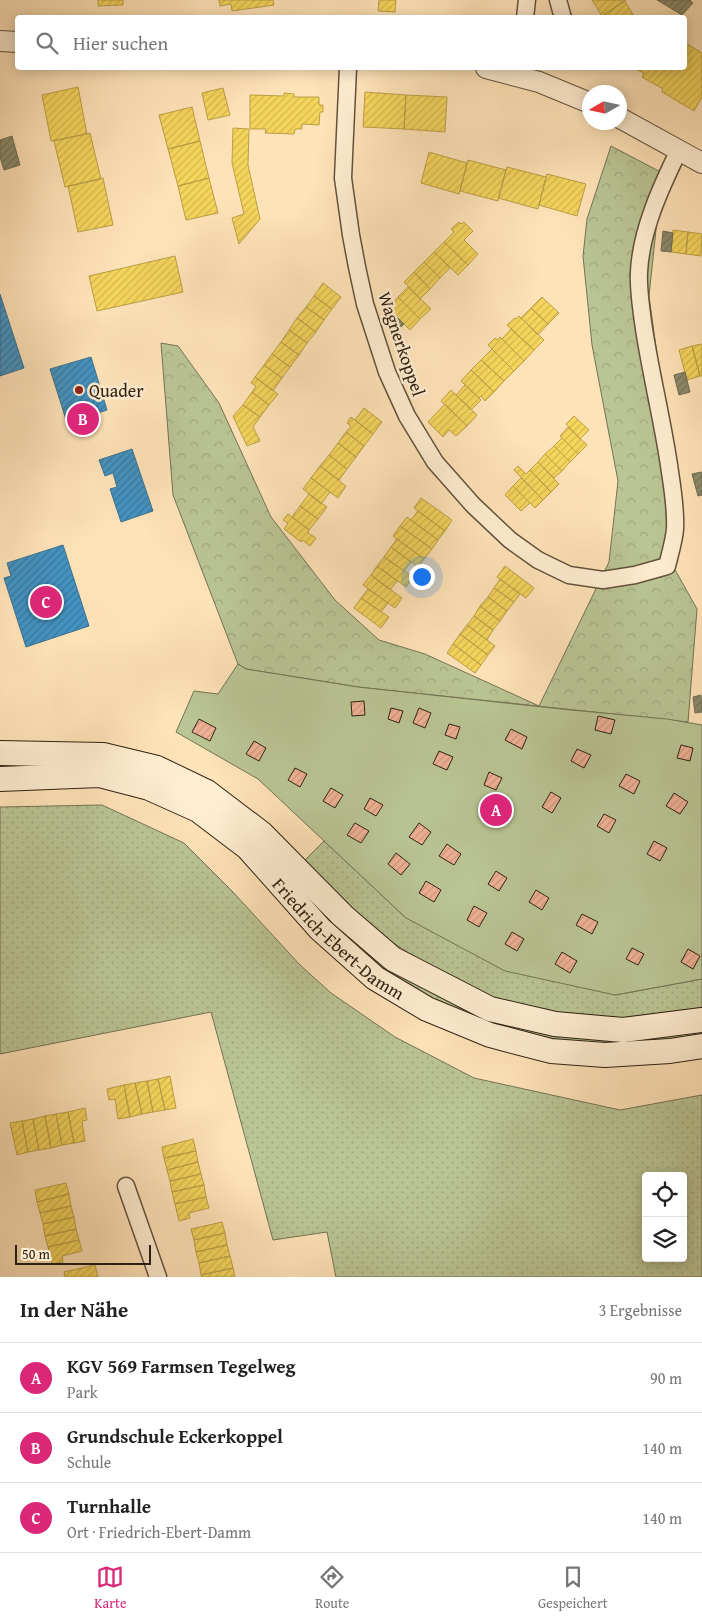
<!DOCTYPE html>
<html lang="de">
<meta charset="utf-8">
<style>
:root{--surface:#fff;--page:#f6f6f6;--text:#222;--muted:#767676;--line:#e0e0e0;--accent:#db2777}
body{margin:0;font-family:"Gentium Book Plus",serif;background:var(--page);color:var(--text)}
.controls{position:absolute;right:15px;bottom:15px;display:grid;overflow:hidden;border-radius:5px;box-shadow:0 2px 12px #0003}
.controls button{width:45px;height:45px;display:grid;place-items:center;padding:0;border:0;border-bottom:1px solid var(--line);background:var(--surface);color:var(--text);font:25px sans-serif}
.compass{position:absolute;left:582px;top:85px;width:45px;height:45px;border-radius:50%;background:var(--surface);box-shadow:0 2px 12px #0003;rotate:261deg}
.scale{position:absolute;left:15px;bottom:12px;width:136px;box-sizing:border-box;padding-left:5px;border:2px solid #2f2112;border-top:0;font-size:14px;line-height:18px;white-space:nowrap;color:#2f2112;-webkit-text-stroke:4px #ffedd1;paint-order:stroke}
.you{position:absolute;left:421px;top:576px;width:18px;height:18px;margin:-12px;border:4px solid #fff;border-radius:50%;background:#1a73e8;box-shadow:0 0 0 8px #1a73e833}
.badge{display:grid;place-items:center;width:32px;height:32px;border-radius:50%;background:var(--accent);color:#fff;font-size:16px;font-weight:700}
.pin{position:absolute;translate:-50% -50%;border:2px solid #fff;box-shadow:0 1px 5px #0006}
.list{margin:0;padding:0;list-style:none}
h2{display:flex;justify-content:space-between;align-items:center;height:65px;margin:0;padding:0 20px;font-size:21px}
h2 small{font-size:16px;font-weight:400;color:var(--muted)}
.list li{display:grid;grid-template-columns:32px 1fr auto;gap:15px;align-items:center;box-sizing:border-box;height:70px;padding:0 20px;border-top:1px solid var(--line)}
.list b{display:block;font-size:19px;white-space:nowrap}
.list p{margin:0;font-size:16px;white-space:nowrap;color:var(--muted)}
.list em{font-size:16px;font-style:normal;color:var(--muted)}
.icon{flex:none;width:28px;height:28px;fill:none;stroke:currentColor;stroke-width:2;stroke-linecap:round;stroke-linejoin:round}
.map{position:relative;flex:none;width:702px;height:1277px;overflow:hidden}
.search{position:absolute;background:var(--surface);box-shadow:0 2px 12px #0003;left:15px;right:15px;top:15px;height:55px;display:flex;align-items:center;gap:12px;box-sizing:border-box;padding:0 18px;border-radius:5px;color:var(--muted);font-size:19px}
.sheet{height:275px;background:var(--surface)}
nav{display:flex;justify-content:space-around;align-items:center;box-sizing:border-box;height:70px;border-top:1px solid var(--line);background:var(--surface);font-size:14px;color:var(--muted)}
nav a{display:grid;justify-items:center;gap:2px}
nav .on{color:var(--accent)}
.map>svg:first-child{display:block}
.grass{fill:url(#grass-dots);stroke:#747353;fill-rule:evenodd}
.forest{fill:url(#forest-crowns);stroke:#747353}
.garden{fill:#bac594;stroke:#747353}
.homes{fill:url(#homes-hatch);stroke:#ba9f46}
.schools{fill:url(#schools-hatch);stroke:#3d718e}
.industry{fill:url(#industry-hatch);stroke:#706c52}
.building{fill:url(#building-hatch);stroke:#2f2112}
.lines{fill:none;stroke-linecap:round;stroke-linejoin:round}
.minor-casing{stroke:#63523c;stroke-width:19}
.tertiary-casing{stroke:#63523c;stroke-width:22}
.secondary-casing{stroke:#2f2112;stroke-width:26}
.minor{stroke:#ffedd1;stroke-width:16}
.tertiary{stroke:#ffedd1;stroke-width:20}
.secondary{stroke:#ffedd1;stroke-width:24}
.poi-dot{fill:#8f2418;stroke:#ffedd1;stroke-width:2}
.labels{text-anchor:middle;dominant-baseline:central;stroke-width:5;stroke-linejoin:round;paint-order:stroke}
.street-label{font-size:18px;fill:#2f2112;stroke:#ffedd1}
.poi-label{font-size:18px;fill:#2f2112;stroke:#ffedd1;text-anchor:start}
</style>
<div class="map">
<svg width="702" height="1277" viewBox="0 0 702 1277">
<defs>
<pattern id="grass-dots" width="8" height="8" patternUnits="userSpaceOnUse" patternTransform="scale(1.25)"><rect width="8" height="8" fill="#bac594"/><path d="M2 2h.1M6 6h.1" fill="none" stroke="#a0a97f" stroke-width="1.8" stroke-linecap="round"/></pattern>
<pattern id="forest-crowns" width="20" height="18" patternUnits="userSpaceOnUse" patternTransform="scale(1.25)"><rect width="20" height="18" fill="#bac594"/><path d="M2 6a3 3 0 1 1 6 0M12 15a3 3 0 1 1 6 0" fill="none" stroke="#a0a97f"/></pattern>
<pattern id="homes-hatch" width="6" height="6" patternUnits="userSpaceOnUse" patternTransform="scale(1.25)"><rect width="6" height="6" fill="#f6d55c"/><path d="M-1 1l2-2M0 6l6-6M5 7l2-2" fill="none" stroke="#d3b74f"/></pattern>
<pattern id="schools-hatch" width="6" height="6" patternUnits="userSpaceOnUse" patternTransform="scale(1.25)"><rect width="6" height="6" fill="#4393c3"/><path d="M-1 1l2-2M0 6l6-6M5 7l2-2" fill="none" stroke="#38789d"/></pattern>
<pattern id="industry-hatch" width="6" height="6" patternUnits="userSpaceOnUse" patternTransform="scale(1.25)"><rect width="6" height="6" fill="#8c8c6e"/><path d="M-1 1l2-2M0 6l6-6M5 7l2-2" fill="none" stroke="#737259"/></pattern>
<pattern id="building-hatch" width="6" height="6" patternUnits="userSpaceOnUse" patternTransform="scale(1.25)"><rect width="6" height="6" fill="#efb195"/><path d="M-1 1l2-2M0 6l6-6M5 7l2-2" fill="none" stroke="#cd987f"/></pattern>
</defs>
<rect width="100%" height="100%" fill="#ffe3b8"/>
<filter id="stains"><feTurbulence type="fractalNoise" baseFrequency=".004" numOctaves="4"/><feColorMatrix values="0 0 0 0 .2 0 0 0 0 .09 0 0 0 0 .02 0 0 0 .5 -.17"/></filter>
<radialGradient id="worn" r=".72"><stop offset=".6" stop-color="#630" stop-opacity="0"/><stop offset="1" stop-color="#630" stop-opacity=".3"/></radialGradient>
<!-- grass -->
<path class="grass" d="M67 761C99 763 133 768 163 779 195 791 227 812 252 835 281 861 304 894 332 921 436 1016 563 1054 702 1029V1037C569 1061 436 1025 337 932 324 920 312 905 300 892 266 853 235 820 188 796 162 782 110 768 80 767 58 766 35 768 13 769V762Z
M102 805 184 843 232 891 300 965 331 993 395 1037 474 1078 620 1110 702 1095V1277H336L327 1232 273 1240 211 1012 0 1054V807ZM646 1176H683V1258H646Z
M324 841 406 918 615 995 702 979V1010L642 1019 607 1018 546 1013 495 998 446 977 384 937 332 891 303 862Z"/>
<!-- forest -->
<path class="forest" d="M611 146 674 179 659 201 649 296 681 532 674 568 697 609 688 722 358 687 246 669 238 664 173 495 161 343 178 346 219 403 271 517 335 600 379 640 425 654 539 706 609 562 618 481 592 345 583 256 587 219Z"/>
<!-- garden -->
<path class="garden" d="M238 664 246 669 358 687 561 709 667 719 702 725V979L615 995 505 971 406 918 258 779 176 732 194 691 218 694Z"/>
<!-- homes -->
<path class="homes" d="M98 0H123V5L98 6Z
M219 0H273L274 5 232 11 231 4 220 6Z
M379 0H396L395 12 378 11Z
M592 0H626L602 16Z
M625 1 635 18H600L602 16Z
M684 42 702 53V97L694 111 662 92 663 89 642 77 644 73 633 68H684Z
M78 87 87 134 51 141 42 95Z
M223 88 230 115 208 120 202 93Z
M365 92 406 95 404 129 363 127Z
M284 93 294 94V97H319V105H323V112H320L319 125 302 124V129H295L294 134 265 133 266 129H250V95L284 96Z
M406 95 447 97 445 132 404 129Z
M192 107 200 141 168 149 159 115Z
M233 128 249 129 248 165 260 219 239 244 232 218 244 214 232 163Z
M90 133 101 179 65 187 54 141Z
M200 141 209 178 178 186 168 149Z
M429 152 467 163 459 194 421 183Z
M468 160 506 170 498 201 460 191Z
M507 167 546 177 538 209 498 198Z
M547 174 586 184 577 216 539 205Z
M103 178 113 225 78 232 68 186Z
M209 178 218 213 186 220 178 186Z
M459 222 461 224 464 222 473 231 464 240 478 254 468 265 444 242 454 232 451 229Z
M673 230 688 232 686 254 671 252Z
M688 232 702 234 701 256 686 254Z
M444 242 468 265 458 275 434 252Z
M434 252 450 268 440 278 424 262Z
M175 256 183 292 97 311 89 276Z
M424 262 440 278 430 289 414 272Z
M414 272 430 289 420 299 404 282Z
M323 283 341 297 332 309 314 296Z
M408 287 431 309 420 319 398 297Z
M314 296 332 309 324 320 306 307Z
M398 297 420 319 410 330 388 308Z
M542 297 559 313 548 324 531 308Z
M306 307 324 320 316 332 297 318Z
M531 308 548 324 538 335 521 318Z
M519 316 544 340 534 350 507 325 515 318 516 319Z
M297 318 316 332 307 343 289 330Z
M511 329 534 350 524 361 502 339Z
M289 330 307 343 299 355 281 342Z
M500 337 524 361 514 371 488 345 495 338 497 340Z
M281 342 299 355 290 367 272 354Z
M702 344V376H700L692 346Z
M692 346 700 376 687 380 679 350Z
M492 349 514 371 504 381 481 360Z
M272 354 290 367 282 378 264 365Z
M481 360 504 381 494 392 471 370Z
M264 365 282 378 273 391 255 377Z
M471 370 494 392 485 401 481 396 479 398 461 381Z
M255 377 278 394 269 405 252 392 256 386 251 383Z
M465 385 481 400 471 410 456 395Z
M451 390 477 415 467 426 441 401Z
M252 392 269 405 260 417 243 405Z
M445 404 467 426 456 436 449 430 443 437 428 422Z
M243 405 260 417 253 427 260 441 247 446 233 416Z
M364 408 382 422 373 434 355 420Z
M574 416 589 430 580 439 566 424Z
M351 417 373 434 364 446 346 432 351 426 347 423Z
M568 427 587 445 578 454 560 436Z
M346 432 364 446 356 457 338 443Z
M562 438 578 454 570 462 554 446Z
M338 443 356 457 347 469 329 455Z
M554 446 570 462 562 471 545 454Z
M545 454 562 471 554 478 538 462Z
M329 455 347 469 339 480 320 466Z
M538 462 559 484 551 492 530 470Z
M320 466 346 486 338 498 311 478Z
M518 466 526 474 530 470 551 492 543 500 514 470Z
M311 478 330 492 321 504 303 489Z
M521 478 543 500 535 508 513 486Z
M513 486 530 503 521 511 505 495Z
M309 494 327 507 318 519 300 506Z
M421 498 452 520 445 531 414 508Z
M300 506 318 519 309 530 292 517Z
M418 511 445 531 438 540 411 520Z
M288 514 309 530 308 533 316 538 310 546 302 540 301 542 284 529 288 523 283 520Z
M407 517 438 540 432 549 400 526Z
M400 526 432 549 424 559 393 536Z
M397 539 424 559 418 567 391 547Z
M391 547 411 562 404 571 384 557Z
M384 557 413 577 406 587 377 566Z
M377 566 397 581 390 590 371 575Z
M505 566 534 588 526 598 497 577Z
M371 575 402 598 395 608 363 585Z
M500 579 520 594 514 602 494 588Z
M494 588 514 602 507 611 488 597Z
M368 589 388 603 381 612 361 598Z
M488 597 507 611 500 621 480 606Z
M361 598 389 617 381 628 354 608Z
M480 606 500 621 493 630 474 616Z
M474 616 493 630 487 640 467 625Z
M467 625 495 646 488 655 460 634Z
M460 634 488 655 481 665 453 644Z
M453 644 481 665 475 673 447 653Z
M170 1076 176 1108 165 1110 158 1079Z
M158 1079 165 1110 153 1112 147 1081Z
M147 1081 153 1112 142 1114 135 1083Z
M135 1083 142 1114 130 1117 124 1085Z
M124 1085 130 1117 118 1119 115 1099 109 1100 107 1089Z
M85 1108 87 1120 82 1121 85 1141 74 1143 68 1112Z
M68 1112 74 1143 62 1145 56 1114Z
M56 1114 62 1145 51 1148 45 1116Z
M45 1116 51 1148 39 1150 33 1119Z
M33 1119 39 1150 28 1152 22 1121Z
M22 1121 28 1152 17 1155 10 1123Z
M193 1139 196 1151 164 1158 162 1147Z
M196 1151 198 1162 167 1170 164 1158Z
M198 1162 201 1174 170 1181 167 1170Z
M201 1174 204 1185 172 1192 170 1181Z
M66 1183 69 1194 37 1202 35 1190Z
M204 1185 206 1197 175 1204 172 1192Z
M69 1194 71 1206 40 1213 37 1202Z
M206 1197 209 1208 189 1213 190 1218 179 1221 175 1204Z
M71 1206 74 1217 43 1224 40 1213Z
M74 1217 76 1229 45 1236 43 1224Z
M222 1222 225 1233 194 1240 191 1229Z
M76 1229 79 1240 48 1247 45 1236Z
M225 1233 227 1245 196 1252 194 1240Z
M79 1240 82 1251 62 1256 63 1262 52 1264 48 1247Z
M227 1245 230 1256 199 1263 196 1252Z
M230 1256 233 1268 201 1275 199 1263Z
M95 1265 98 1277H65L64 1272Z
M233 1268 235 1277H202L201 1275Z"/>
<!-- schools -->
<path class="schools" d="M0 294 24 368 0 376Z
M91 357 107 410 67 423 50 369Z
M132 449 153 511 121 522 110 489 117 487 113 473 105 476 99 460Z
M63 545 89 626 26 647 4 578 11 576 7 563Z"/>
<!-- industry -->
<path class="industry" d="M657 0H690L693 3 682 15Z
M12 136 20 165 4 170 0 157V140Z
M663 231 673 233 671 252 661 251Z
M392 312 404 324 398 330 386 318Z
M685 372 690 392 679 395 674 375Z
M702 472V495L698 496 692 474Z
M701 695 702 712 695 713 693 697Z"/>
<!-- building -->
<path class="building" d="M364 701 365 715 352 716 351 702Z
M391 708 403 711 399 723 388 719Z
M419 708 431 713 425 728 413 723Z
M598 716 615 720 611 734 595 730Z
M199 719 216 728 210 741 192 732Z
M449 724 460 727 456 739 445 735Z
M511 729 527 737 522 749 505 740Z
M254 741 266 748 259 761 246 754Z
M681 745 693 748 690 761 677 758Z
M577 749 591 755 584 768 571 761Z
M439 751 453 757 447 770 433 764Z
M295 768 307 774 300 787 288 780Z
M489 772 502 778 496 790 484 785Z
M626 774 640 781 634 794 619 786Z
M331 788 343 795 335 808 323 801Z
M551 792 561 798 552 813 542 807Z
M674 793 688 802 680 814 666 806Z
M370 798 383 805 376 816 364 809Z
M604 814 616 820 609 833 597 826Z
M355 823 369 831 361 843 347 835Z
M419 823 431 832 422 845 409 837Z
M654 841 667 848 660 861 647 854Z
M447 844 461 854 454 865 439 856Z
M396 853 410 864 401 875 388 864Z
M496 871 507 878 499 891 488 884Z
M426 881 441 890 434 902 419 893Z
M536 890 549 898 542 910 529 902Z
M474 906 487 913 479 927 467 920Z
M582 914 598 922 592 934 576 925Z
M512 932 524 939 517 951 505 944Z
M632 948 644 954 638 965 626 959Z
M688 949 700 956 693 969 681 962Z
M562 952 577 961 570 973 555 964Z"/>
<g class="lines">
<!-- minor casing -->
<g class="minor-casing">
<path id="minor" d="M558 0 563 18
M525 18 527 0
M348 68 343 178 351 235 357 267 365 304 387 372 407 416 435 462 473 505 510 540 538 560 569 575 603 580 635 575 667 566C670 554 674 541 675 529 676 510 673 491 670 472 663 421 650 372 643 322 641 306 638 289 639 272 641 230 661 187 679 150
M126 1186 158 1277"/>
</g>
<!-- tertiary casing -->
<g class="tertiary-casing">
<path id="tertiary" d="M0 41 18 42
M486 68 539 82 590 103
M620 118 702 163"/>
</g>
<!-- secondary casing -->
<g class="secondary-casing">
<g id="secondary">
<path d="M0 753 103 755 157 768 207 792 261 833 343 916 393 959 490 1009 555 1024 623 1030 702 1020"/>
<path id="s1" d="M0 779 99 775 149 788 198 810 248 848 320 929 375 978 427 1009 490 1035 551 1051 605 1055 670 1051 702 1046"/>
</g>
</g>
<!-- minor -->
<use href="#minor" class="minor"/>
<!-- tertiary -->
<use href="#tertiary" class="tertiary"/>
<!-- secondary -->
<use href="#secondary" class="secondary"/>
</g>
<!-- markers -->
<circle class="poi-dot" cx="79" cy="390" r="5"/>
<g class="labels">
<!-- street labels -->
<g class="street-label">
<text transform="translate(402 344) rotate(71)">Wagnerkoppel</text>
<text stroke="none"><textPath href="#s1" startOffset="396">Friedrich-Ebert-Damm</textPath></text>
</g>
<!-- poi labels -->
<g class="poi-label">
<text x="89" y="390">Quader</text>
</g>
</g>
<rect width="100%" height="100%" filter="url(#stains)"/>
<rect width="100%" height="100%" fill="url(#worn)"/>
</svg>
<div class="controls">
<button><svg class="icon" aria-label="locate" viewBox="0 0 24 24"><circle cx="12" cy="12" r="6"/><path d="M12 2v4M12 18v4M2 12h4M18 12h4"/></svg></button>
<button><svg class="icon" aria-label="layers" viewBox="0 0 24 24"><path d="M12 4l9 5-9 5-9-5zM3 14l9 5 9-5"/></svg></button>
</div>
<svg class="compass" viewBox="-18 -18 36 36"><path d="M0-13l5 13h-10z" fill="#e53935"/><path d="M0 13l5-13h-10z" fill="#767676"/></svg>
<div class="scale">50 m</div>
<div class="you"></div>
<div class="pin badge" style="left:496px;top:810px">A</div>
<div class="pin badge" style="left:83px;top:419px">B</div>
<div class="pin badge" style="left:46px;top:602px">C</div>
<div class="search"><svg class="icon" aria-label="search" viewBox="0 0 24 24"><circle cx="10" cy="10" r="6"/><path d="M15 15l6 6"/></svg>Hier suchen</div>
</div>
<section class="sheet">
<h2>In der Nähe<small>3 Ergebnisse</small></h2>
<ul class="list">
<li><span class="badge">A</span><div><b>KGV 569 Farmsen Tegelweg</b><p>Park</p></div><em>90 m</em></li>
<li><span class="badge">B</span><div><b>Grundschule Eckerkoppel</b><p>Schule</p></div><em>140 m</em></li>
<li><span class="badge">C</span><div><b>Turnhalle</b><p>Ort · Friedrich-Ebert-Damm</p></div><em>140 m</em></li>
</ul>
</section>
<nav>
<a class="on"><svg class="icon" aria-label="map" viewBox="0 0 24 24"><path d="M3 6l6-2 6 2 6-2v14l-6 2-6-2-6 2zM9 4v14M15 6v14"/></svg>Karte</a>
<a><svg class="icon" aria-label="directions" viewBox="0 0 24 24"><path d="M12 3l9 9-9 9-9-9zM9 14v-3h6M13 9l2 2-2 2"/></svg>Route</a>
<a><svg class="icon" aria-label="saved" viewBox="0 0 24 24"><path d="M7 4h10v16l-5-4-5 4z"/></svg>Gespeichert</a>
</nav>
